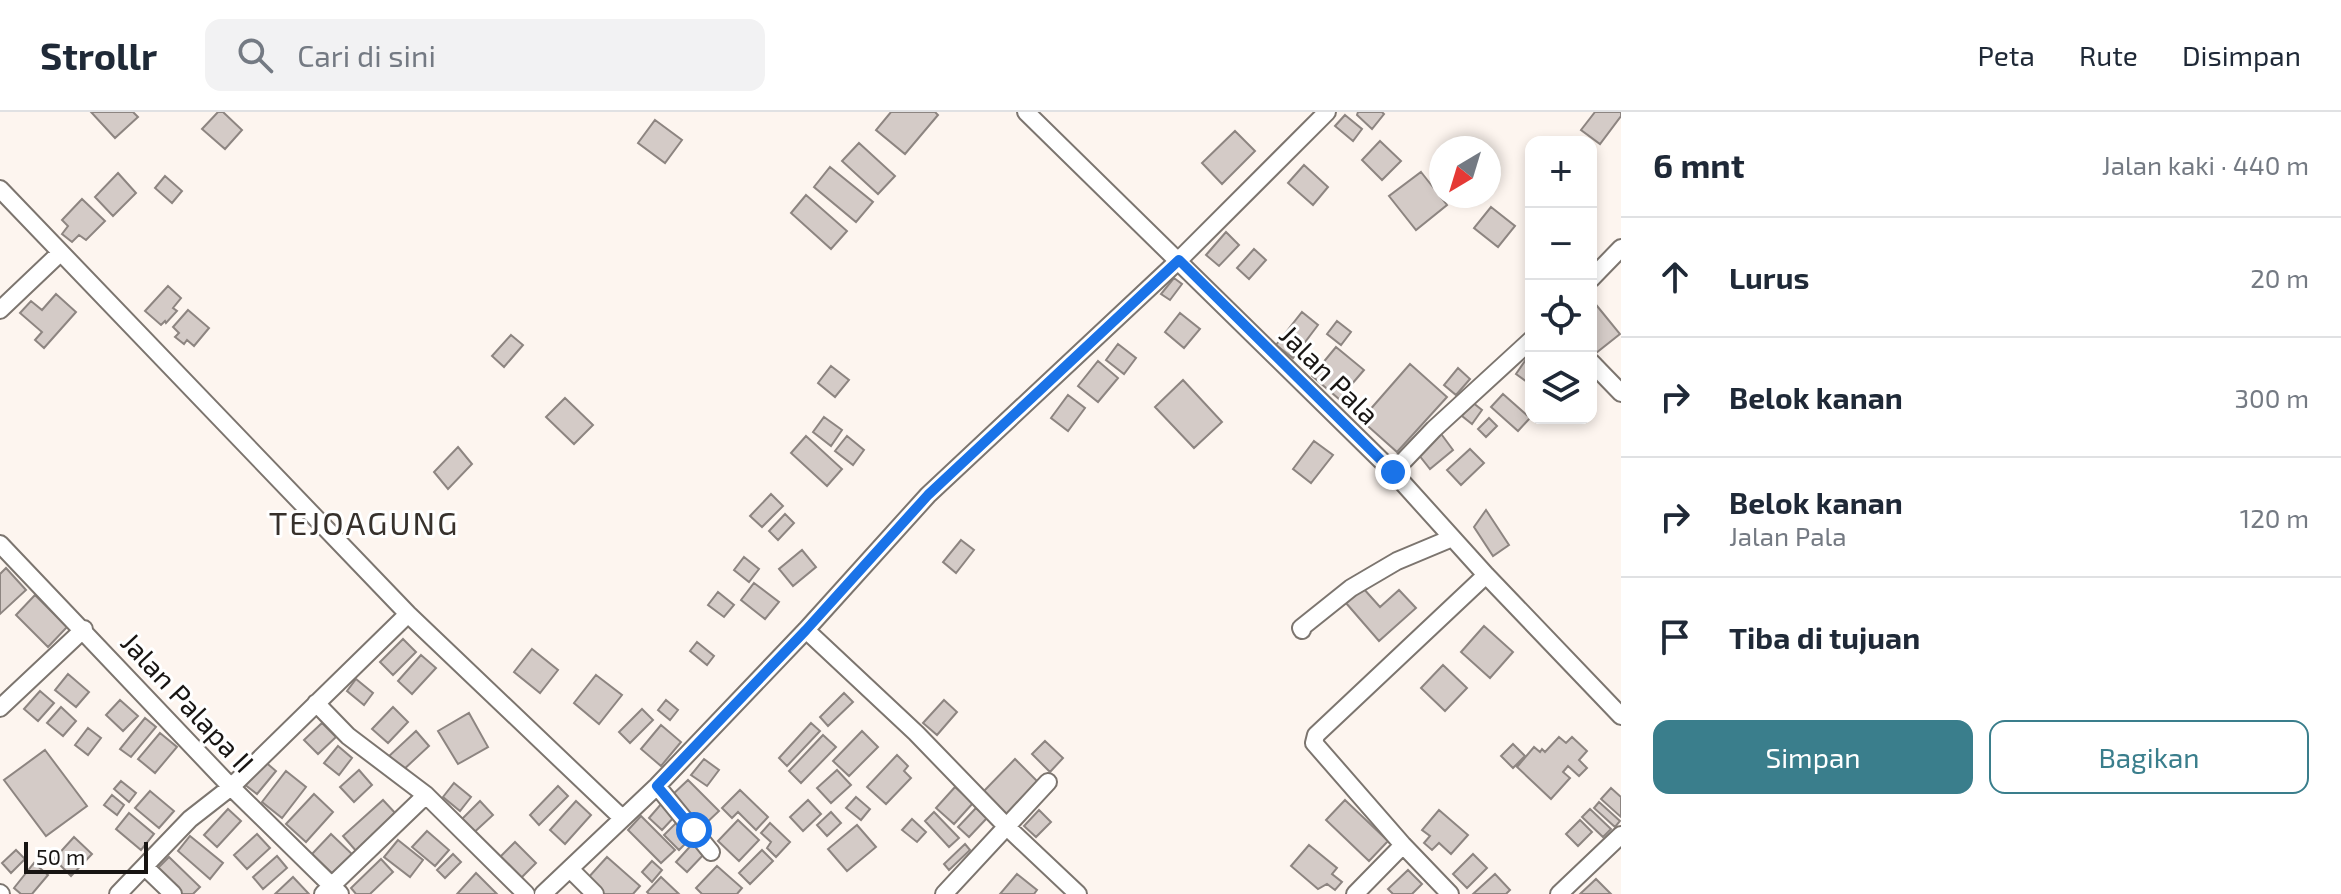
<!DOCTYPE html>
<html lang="id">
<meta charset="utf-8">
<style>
:root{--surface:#fff;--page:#f2f2f3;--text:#1f2937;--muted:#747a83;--line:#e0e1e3;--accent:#3a7e8c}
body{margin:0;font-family:"Exo 2",sans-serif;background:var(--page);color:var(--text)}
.controls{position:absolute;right:24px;top:24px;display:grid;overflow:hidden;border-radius:16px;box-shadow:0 4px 12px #0003}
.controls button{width:72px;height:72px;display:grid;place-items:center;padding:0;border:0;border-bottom:2px solid var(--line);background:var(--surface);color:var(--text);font:40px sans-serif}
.compass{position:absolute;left:1429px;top:24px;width:72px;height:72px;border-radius:50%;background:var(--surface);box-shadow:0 4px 12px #0003;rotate:218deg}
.scale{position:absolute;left:24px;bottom:20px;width:124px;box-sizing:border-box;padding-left:8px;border:4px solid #181513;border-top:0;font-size:22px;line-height:28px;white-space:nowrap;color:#181513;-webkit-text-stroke:6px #fff;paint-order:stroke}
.stop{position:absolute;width:24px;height:24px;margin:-18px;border:6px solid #1a73e8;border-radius:50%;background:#fff}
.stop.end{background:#1a73e8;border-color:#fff;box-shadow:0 2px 8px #0008}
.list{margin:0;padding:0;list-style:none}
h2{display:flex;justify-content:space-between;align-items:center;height:104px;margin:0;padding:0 32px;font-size:34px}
h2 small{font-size:26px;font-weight:400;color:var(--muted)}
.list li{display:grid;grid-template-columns:52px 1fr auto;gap:24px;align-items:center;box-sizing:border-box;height:120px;padding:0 32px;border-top:2px solid var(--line)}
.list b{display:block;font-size:30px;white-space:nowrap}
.list p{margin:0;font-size:26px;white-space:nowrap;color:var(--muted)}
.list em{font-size:26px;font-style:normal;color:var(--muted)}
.actions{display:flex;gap:16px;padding:24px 32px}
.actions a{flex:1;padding:18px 0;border:2px solid var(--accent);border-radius:16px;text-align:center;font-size:28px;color:var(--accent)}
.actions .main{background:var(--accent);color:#fff}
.icon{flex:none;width:44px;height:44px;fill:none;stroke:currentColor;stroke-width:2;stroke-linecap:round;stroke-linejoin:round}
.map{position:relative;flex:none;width:1621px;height:782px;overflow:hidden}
header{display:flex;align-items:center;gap:48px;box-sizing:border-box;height:112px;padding:0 40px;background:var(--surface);border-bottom:2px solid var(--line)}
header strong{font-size:38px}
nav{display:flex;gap:44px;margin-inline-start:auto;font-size:28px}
.search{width:560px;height:72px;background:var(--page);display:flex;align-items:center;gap:20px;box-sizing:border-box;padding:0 28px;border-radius:16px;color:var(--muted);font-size:30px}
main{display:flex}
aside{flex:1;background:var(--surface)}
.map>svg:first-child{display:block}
.building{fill:#d4cbc7;stroke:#8d8581;stroke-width:2}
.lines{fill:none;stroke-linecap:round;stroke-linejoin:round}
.minor-casing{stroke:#7c756f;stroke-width:20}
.minor{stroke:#fff;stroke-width:16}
.route{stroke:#1a73e8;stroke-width:10}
.labels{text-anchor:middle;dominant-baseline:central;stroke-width:6;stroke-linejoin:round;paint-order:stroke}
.street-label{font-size:28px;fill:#181513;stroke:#fff}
.quarter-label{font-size:32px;letter-spacing:2px;fill:#37312c;stroke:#fff}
</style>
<header>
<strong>Strollr</strong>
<div class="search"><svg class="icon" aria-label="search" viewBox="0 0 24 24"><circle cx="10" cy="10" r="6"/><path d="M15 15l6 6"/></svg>Cari di sini</div>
<nav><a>Peta</a><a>Rute</a><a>Disimpan</a></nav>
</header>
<main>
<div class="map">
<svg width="1621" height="782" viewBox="0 0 1621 782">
<rect width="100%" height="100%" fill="#fdf5ef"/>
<!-- building -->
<path class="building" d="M91 0H133L138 5 115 26Z
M218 0H223L242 18 225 37 202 17Z
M891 0H935L938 3 905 42 876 18Z
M1358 0H1382L1384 2 1372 17 1357 3Z
M1595 0H1621V4L1600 32 1581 18Z
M1345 3 1362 17 1353 29 1335 14Z
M655 8 682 28 665 51 638 31Z
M1235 19 1255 39 1222 72 1202 51Z
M1380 29 1401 49 1382 68 1362 48Z
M859 31 895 64 878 82 842 49Z
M1304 53 1328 75 1313 93 1288 71Z
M830 55 873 90 856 110 814 75Z
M1421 60 1447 93 1416 118 1389 84Z
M118 61 136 81 113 104 95 85Z
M165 64 182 79 172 91 155 76Z
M806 83 847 119 831 137 791 101Z
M82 87 105 109 86 128 79 123 72 130 62 122 68 114 62 108Z
M1491 95 1515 114 1498 135 1474 116Z
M1226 120 1239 133 1219 154 1206 143Z
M1254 137 1266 148 1249 167 1237 156Z
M1174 166 1182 172 1170 188 1161 182Z
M168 174 181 186 173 196 177 199 166 211 165 209 161 213 145 199Z
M56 182 76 200 44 236 35 228 42 220 20 201 31 189 42 198Z
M1593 189 1620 222 1596 241 1591 234V190Z
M188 198 209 216 194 234 187 228 184 232 175 225 179 221 173 215Z
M1302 200 1318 213 1293 246 1276 233Z
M1180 201 1200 217 1184 236 1165 220Z
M1337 209 1351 220 1341 233 1327 222Z
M511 223 523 233 504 255 492 244Z
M1118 232 1136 246 1124 262 1106 248Z
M1336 235 1364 258 1339 287 1312 264Z
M1529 243 1531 245V273L1516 262Z
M1098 249 1118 266 1098 290 1078 274Z
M1410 252 1447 285 1397 340 1361 308Z
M831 254 849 268 835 285 818 271Z
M1458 256 1470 267 1456 283 1444 273Z
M1183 268 1222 310 1194 336 1155 295Z
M1503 282 1530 306 1518 319 1491 295Z
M1068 283 1085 296 1068 319 1051 306Z
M565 286 593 313 574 332 546 305Z
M1472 290 1482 298 1472 312 1462 304Z
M824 305 842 318 831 334 813 320Z
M1489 306 1497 314 1486 325 1478 317Z
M1439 319 1453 338 1430 357 1415 338Z
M806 324 842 357 827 374 791 341Z
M847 324 864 338 853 353 835 339Z
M1314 329 1333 343 1311 371 1293 357Z
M458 335 472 352 448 377 434 360Z
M1470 337 1484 351 1461 373 1447 358Z
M771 382 783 394 762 415 750 404Z
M1486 398 1509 433 1493 444 1474 415Z
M785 402 794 411 778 428 769 419Z
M961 428 974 438 956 461 943 450Z
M802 438 816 455 793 474 779 457Z
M744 445 759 457 749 470 734 458Z
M6 456 26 478 0 502V462Z
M754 471 779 490 765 507 741 488Z
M1363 476 1380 495 1399 478 1416 496 1379 529 1346 491Z
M718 480 734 493 724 505 708 493Z
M35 483 67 515 48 535 16 503Z
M1484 514 1513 540 1490 566 1461 540Z
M403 527 416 540 393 563 380 550Z
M697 530 714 544 707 553 690 539Z
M532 537 558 558 540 581 514 560Z
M421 543 436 556 412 582 398 569Z
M1443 553 1467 576 1445 599 1421 576Z
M68 562 89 580 76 595 55 578Z
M596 563 622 583 599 612 574 591Z
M356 567 373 581 364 593 347 579Z
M40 579 54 591 38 609 24 597Z
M844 581 853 590 828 614 820 605Z
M120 588 138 604 123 619 106 603Z
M666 588 678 598 670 608 658 598Z
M944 588 957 600 937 623 923 611Z
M61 595 76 609 63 624 47 611Z
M393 595 408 610 388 631 372 617Z
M642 597 653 608 630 631 619 620Z
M469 601 488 635 458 652 438 619Z
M145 606 156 615 131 645 120 637Z
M322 611 336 625 318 642 304 628Z
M811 611 820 619 787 654 779 646Z
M661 613 681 630 661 654 641 637Z
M88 616 101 626 88 643 75 633Z
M416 619 429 634 401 660 388 645Z
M862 619 878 635 849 664 833 649Z
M160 621 177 635 155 661 138 647Z
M823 623 836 635 801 671 789 659Z
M1559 625 1566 631 1572 625 1587 639 1579 648 1587 656 1579 664 1568 654 1563 660 1570 666 1551 687 1517 655 1534 635 1540 640 1542 637 1545 640Z
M1045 629 1063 646 1050 660 1032 642Z
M1513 632 1525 644 1513 656 1501 644Z
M338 634 352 646 339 663 324 651Z
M45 638 87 694 46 724 4 668Z
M897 643 908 654 904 659 911 666 886 692 867 675Z
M704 647 719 658 707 674 691 663Z
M1015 647 1039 671 1008 704 983 680Z
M263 648 276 659 257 682 244 672Z
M359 658 372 673 354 690 340 675Z
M837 658 851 673 831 691 817 676Z
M286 659 306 675 282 706 262 690Z
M688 668 719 699 702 715 671 684Z
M121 669 136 681 129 690 114 677Z
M454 671 471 685 460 699 443 685Z
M558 674 568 684 539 713 530 703Z
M955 675 973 691 954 712 936 696Z
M1611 676 1621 685V705L1601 687Z
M740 678 768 705 756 718 738 700 732 706 722 696Z
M150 679 174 699 159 716 135 696Z
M314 682 333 700 306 730 286 712Z
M112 683 124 693 117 703 104 693Z
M856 685 870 697 861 708 846 696Z
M383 688 397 703 357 740 343 724Z
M808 688 821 702 803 719 790 705Z
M1345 688 1388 729 1369 749 1326 708Z
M480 689 493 703 469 725 457 712Z
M576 689 591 703 565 732 550 718Z
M1599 690 1620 709 1615 715 1594 696Z
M662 691 676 703 662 718 649 706Z
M976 696 987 706 969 725 958 715Z
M228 697 241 709 217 735 204 723Z
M1590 697 1611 717 1603 725 1582 705Z
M1039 698 1051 710 1036 725 1024 714Z
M1439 698 1468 723 1451 742 1439 731 1432 738 1424 731 1430 724 1422 718Z
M831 700 841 711 827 724 817 713Z
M934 700 959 726 949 735 925 709Z
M129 701 154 722 141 738 116 717Z
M641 704 675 738 661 751 628 718Z
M912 707 926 720 917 730 902 718Z
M738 708 759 728 739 749 718 729Z
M1580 708 1592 720 1578 734 1566 722Z
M678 709 694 723 679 738 664 723Z
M770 711 790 730 776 745 767 736 771 730 761 721Z
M857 713 876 735 847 759 828 737Z
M427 719 449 738 435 754 412 735Z
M257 722 270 736 247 757 234 743Z
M331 722 354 744 335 764 312 742Z
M190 724 223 751 210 767 178 739Z
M74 725 92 742 71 764 54 747Z
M398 728 423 748 410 765 384 745Z
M695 729 706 740 687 760 676 750Z
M515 730 536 751 520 767 499 746Z
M965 732 970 738 949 758 944 752Z
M1309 733 1337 756 1332 762 1342 770 1335 778 1327 772 1318 777 1291 754Z
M16 738 25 747 11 761 2 751Z
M762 738 773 749 750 772 739 761Z
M453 742 461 750 445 766 437 758Z
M1473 742 1487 756 1467 776 1453 762Z
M277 744 287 756 263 777 253 765Z
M169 745 200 775 193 782H176L153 761Z
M607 745 640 774 633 782H603L587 767Z
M381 747 393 760 370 782H356L351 776Z
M652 749 662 758 652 770 642 760Z
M34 751 48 763 32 782H21L14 776Z
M717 754 742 776 737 782H702L696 776Z
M1408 758 1422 772 1412 782H1393L1388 777Z
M476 761 497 782H457Z
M1017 762 1037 778 1034 782H1000Z
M1495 762 1510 778 1506 782H1473Z
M293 765 309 782H275Z
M661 765 679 782H649L647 780Z
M1596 767 1611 782H1580Z"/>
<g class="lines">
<!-- minor casing -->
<g class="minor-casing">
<path id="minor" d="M1026 0 1393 360 1486 463 1621 604
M0 77 408 502 621 705
M1591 167 1621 136
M0 198 60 141
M1591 250 1621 281
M1393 360 1434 317 1531 228
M0 432 231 675 340 782
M806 518 916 621 1007 715 1078 782
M1302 518 1301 516 1351 476 1397 449 1452 426
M316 591 348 624 426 683 526 782
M0 596 84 517
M657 674 711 740
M146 756 173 782
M570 757 595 782
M0 781 1 782
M118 782 190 707 231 675 408 502
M323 782 426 683
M543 782 657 674 806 518 928 383 1179 148 1327 0
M944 782 1048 670
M1355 782 1403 733
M1450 782 1403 733 1314 631 1316 623 1486 463
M1559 782 1621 723"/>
</g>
<!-- minor -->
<use href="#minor" class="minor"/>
</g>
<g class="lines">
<!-- route -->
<path class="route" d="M694 718 657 674 806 518 928 383 1179 148 1393 360"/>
</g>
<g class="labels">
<!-- street labels -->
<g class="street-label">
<text transform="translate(1330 262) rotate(45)">Jalan Pala</text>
<text transform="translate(188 590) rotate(47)">Jalan Palapa II</text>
</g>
<!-- quarter labels -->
<g class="quarter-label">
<text x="364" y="410">TEJOAGUNG</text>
</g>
</g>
</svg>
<div class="controls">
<button>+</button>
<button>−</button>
<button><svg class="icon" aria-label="locate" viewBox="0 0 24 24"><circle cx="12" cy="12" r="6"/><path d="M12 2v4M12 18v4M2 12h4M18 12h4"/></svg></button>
<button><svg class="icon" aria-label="layers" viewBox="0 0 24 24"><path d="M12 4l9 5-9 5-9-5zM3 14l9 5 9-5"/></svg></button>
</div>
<svg class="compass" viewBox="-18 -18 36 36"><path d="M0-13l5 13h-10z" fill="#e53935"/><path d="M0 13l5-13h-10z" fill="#747a83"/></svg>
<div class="scale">50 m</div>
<div class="stop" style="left:694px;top:718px"></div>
<div class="stop end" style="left:1393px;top:360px"></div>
</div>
<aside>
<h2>6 mnt<small>Jalan kaki · 440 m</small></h2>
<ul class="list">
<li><svg class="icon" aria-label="ahead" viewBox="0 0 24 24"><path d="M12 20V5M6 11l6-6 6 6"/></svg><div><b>Lurus</b></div><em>20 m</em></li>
<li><svg class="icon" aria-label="right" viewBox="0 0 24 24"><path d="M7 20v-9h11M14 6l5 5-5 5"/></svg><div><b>Belok kanan</b></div><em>300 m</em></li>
<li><svg class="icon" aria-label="right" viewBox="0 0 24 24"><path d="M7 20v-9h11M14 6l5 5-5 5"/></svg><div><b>Belok kanan</b><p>Jalan Pala</p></div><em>120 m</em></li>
<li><svg class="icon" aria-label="arrive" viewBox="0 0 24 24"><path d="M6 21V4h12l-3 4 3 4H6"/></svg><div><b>Tiba di tujuan</b></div></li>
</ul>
<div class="actions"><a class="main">Simpan</a><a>Bagikan</a></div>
</aside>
</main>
